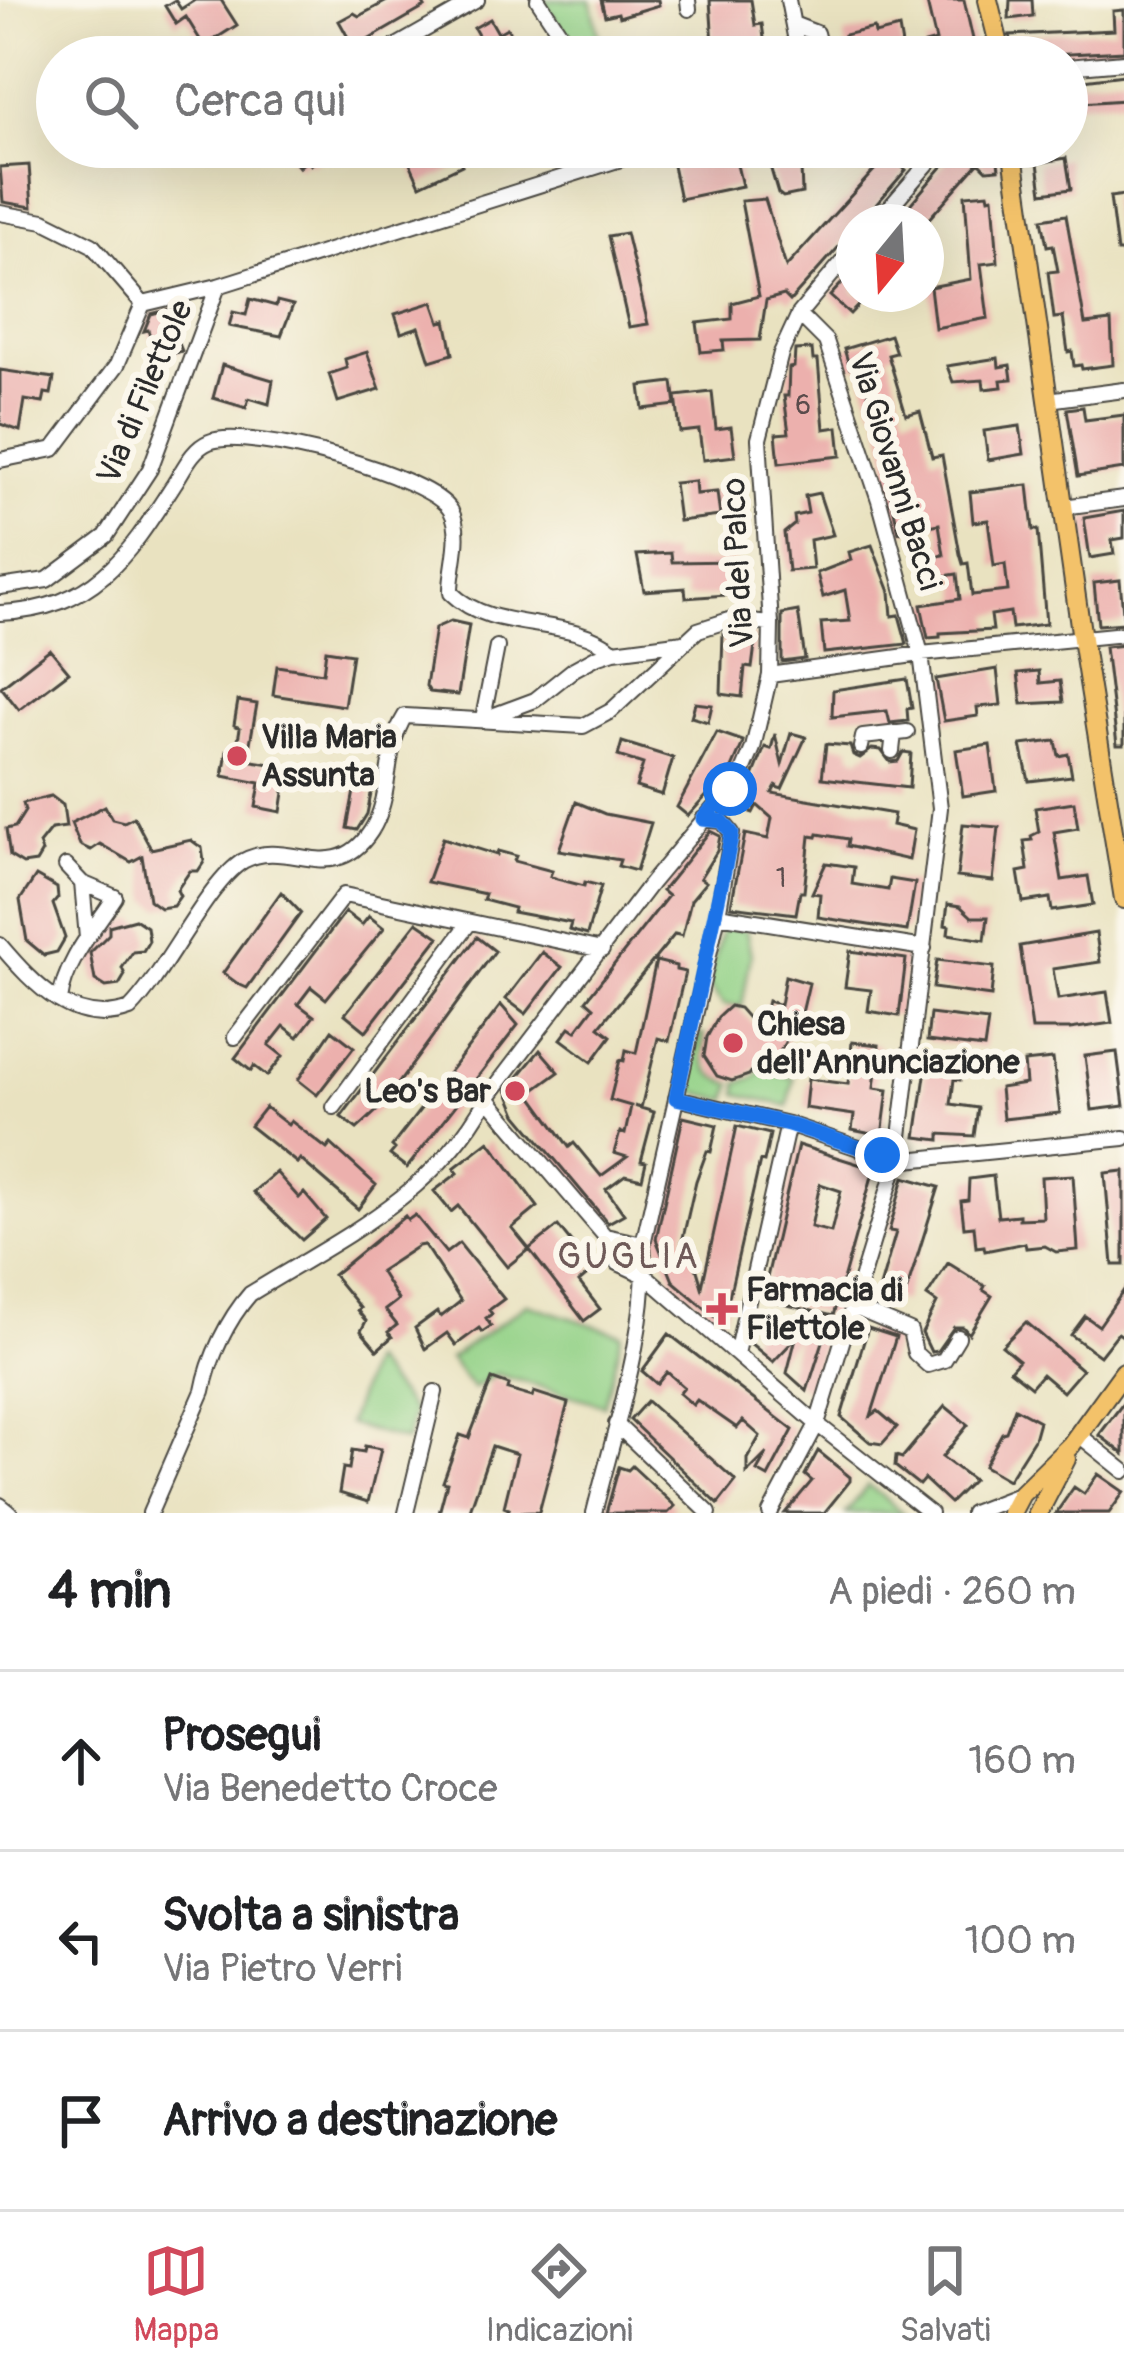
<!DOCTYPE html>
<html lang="it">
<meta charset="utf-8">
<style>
:root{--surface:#fff;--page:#f6f6f6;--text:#202124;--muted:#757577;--line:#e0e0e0;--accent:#d1495b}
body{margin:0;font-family:Pangolin,sans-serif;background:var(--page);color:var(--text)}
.compass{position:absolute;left:836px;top:204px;width:108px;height:108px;border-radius:50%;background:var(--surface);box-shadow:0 12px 48px #0002;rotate:198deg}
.stop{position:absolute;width:36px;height:36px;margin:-27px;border:9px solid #1a73e8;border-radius:50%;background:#fff}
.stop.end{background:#1a73e8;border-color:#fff;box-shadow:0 3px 12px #0008}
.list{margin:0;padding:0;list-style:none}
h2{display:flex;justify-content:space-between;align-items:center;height:156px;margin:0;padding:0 48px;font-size:51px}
h2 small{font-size:39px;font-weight:400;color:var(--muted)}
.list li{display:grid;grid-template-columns:78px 1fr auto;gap:36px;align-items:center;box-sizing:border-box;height:180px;padding:0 48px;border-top:3px solid var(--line)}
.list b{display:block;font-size:45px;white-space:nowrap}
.list p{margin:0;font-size:39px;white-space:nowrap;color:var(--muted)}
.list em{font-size:39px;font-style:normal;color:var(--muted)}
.icon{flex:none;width:66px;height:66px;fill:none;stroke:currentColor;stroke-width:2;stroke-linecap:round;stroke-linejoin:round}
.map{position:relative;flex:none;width:1124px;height:1513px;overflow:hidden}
.search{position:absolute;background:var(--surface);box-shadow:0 12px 48px #0002;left:36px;right:36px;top:36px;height:132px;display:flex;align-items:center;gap:30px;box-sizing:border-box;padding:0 42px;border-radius:66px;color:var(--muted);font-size:45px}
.sheet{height:696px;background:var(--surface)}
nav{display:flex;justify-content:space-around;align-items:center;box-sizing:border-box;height:168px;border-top:3px solid var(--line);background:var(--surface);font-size:33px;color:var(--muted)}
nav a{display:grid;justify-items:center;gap:6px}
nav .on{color:var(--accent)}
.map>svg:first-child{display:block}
.green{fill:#94d288;stroke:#607e5a;stroke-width:3}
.building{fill:#ecb0ad;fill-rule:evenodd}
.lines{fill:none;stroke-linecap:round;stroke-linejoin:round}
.minor-casing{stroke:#484641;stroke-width:18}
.major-casing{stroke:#484641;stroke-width:22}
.minor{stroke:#fff;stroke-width:14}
.major{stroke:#f3c26a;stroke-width:18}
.route{stroke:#1a73e8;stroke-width:15}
.poi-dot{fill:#d1495b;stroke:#fbf7ec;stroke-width:4.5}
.labels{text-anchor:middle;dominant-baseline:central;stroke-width:12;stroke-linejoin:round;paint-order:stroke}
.number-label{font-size:27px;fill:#5b4c4c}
.street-label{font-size:33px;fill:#2b2b2b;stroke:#fbf7ec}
.poi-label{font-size:33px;font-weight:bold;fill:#2b2b2b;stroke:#fbf7ec;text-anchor:start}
.neighbourhood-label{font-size:36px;letter-spacing:3px;fill:#6f5a58;stroke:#fbf7ec}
</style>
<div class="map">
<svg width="1124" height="1513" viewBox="0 0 1124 1513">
<rect width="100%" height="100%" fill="#fbf7ec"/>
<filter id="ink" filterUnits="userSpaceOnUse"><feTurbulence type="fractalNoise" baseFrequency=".00833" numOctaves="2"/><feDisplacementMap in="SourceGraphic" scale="24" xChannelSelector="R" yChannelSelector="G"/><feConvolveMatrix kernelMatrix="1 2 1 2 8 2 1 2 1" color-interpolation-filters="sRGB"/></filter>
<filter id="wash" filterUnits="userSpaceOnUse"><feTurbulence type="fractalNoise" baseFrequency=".004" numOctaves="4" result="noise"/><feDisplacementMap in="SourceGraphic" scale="48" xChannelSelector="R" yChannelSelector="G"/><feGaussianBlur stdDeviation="2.7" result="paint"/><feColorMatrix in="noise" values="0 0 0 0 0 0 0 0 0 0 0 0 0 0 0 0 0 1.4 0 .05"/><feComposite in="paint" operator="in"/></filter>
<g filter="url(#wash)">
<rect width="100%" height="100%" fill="#e9e2c0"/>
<!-- green -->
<path class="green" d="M543 0H591L600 41 574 48Z
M723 927 746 930 751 955 742 1006 724 1005 708 985Z
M699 1034 704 1035C702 1062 704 1076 732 1084L728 1100 686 1090Z
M760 1071 794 1078 788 1106 738 1094V1083L754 1078Z
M527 1304 622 1334 604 1405 496 1374 473 1389 449 1359Z
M370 1361 413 1411 406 1441 348 1424Z
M868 1485 903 1513H846Z"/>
<g id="blocks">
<!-- building -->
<path class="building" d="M175 0 181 9 195 0H221L237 25 204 46 186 17 176 24 165 6Z
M389 0H421L425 7 354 48 339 21 354 13 359 16Z
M601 0H658L659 5 619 17 618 13 605 16Z
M710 0H751L755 25 762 24 765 45 727 51 725 47 713 44Z
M939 0H964L977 57H928L925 44 936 41 927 3Z
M1010 0H1032L1033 16 1009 19Z
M1124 10V51L1015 57 1010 35 1114 30 1113 11Z
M490 19 498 33 507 28 525 57H479L471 42 479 37 474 28Z
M874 28 875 34 899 28 904 57H849L844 35Z
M669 37 673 57H624L622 47Z
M1124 75V100L1067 104V82Z
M297 147H333L311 165 307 160 299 167 288 154Z
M423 147H447L450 153 455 150 462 165 420 185 406 154Z
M805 147H874V151L801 168 802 193 783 197 778 193 767 156Z
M959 147H996L999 169 987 170 979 162 926 222H895Z
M733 148 742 186 680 199 672 161Z
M888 155 906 170 861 222H854V230L790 301 784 295 766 300 760 340 723 341 724 350 701 352 697 323 732 319V303L759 296 741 201 765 199 786 267Z
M1066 158 1071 189 1042 193 1038 163Z
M29 165 32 207 3 202 0 167Z
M988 193 989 198 993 197 998 262 981 264 988 318 935 328 930 287 971 279 965 195Z
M1124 195V252H1117L1110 197Z
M1066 215 1085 324 1111 321 1113 365 1082 369 1081 365 1074 366 1072 351 1068 352 1063 317 1054 318 1048 272 1058 271 1053 245 1047 246 1042 219Z
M626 233 648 324 629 327 608 236Z
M854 270V294H869L850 314 830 296Z
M250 299 276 306 277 301 293 305 281 336 229 326 233 312 246 315Z
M433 302 440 322 446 320 453 354 430 361 419 327 401 333 395 314Z
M174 308 176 317 169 319 182 351 157 358 148 330 144 331 151 314Z
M890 335 896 353 888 355 906 415 920 411 932 457 942 455 960 554 963 564 968 563 972 595 1008 591 1005 564 994 566 988 520 973 522 970 492 1028 485 1033 530H1038L1046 624 1012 628 1010 612 991 615 993 630 940 633V637L928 638 921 605 960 599 957 574 931 578 927 558 944 555 939 524 899 532 884 467 889 466 877 408 873 409 859 365 850 368 844 349Z
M812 349 813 360H818L824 429 838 427 841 456 779 463 776 434 789 433 784 396H788L789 368 794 367 795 350Z
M367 352 380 389 338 402 329 374 347 368 345 359Z
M998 358 999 367 1010 365 1012 379 1001 380 1002 387 984 389 983 380 953 382 947 366Z
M222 365 273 380 269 404 249 398 246 408 213 398Z
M0 370 54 378 51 394 45 393 43 403 25 400 20 431 0 424Z
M673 382 676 405 643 409 640 386Z
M712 392 716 429 731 427 735 456 703 460 699 430 680 432 676 396Z
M1083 407 1085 420 1124 415V469L1078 476 1067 409Z
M1020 426 1024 454 988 460 984 431Z
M695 481 696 494 717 492 720 516 679 521 674 483Z
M819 493 833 535 810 540 813 569 788 571 784 533 795 524 794 516 808 513 805 496Z
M1124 511V538L1112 540 1114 554 1090 558 1084 518Z
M872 545 890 592 892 616 899 615 907 644 824 653 821 623 850 621 845 590 823 597 817 573 851 560 849 552Z
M671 553 672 562 736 561 739 594 686 598 685 588 644 591 637 555Z
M1120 580 1124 623 1098 625 1094 583Z
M798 611 805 659 782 662V614Z
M451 621 469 625 458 695 430 692 426 686 435 628Z
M723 634 756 637 752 668 745 667 742 697 721 694Z
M1124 645V745H1117L1105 647Z
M50 649 69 672 19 710 1 687Z
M326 650 352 654 344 706 273 695 277 666 323 673Z
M997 669 1001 705 977 707 978 716 944 721 936 679Z
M1039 671 1040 683 1060 681 1063 702 1022 704 1018 673Z
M907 679 912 708 907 709 908 721 890 723 887 711 832 717 833 690Z
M238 701 257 704 247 760 288 767 281 812 256 807 260 783 223 776 227 751 236 752 240 728 234 725Z
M695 703 712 705 708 722 691 717Z
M717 732 743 741 742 745 732 768 688 816 677 807Z
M791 733 806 737 782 789 776 787 777 784 772 793 894 814 892 825 914 830 909 860 847 846 848 839 818 834 817 837 810 836 804 892H800L796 914 731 906 745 834 768 839 772 818 757 805 753 813 750 812 752 799 742 792 752 779 765 747 771 749 775 734 782 764Z
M1056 741 1059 756 1068 754 1072 776 1029 781 1021 745Z
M622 742 673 758 662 795 636 787 643 764 618 756Z
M826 744 850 746 853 755 860 758 872 749 881 750 890 762 898 761 903 752 911 753 909 788 822 778Z
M990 745 996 791 963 796 956 750Z
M355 786 372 789 367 814 357 830 347 828Z
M51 796 63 805 66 827 51 829 39 844 42 852 36 862 23 864 10 856 6 829 15 827 25 811 23 803Z
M576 802 605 814 651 823 636 871 618 866 620 860 559 850Z
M1074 802 1078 828 1054 832 1062 880 1088 876 1093 905 1052 911 1050 898 1023 902 1018 872 1028 870 1024 841 1032 840 1031 836 1039 832 1035 808Z
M105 806 112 819 124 822 134 817 151 849 191 840 202 848 204 862 198 871H190L177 890 180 896 173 906 160 908 149 900 142 856 131 862 100 844 91 850 80 845 71 823Z
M963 824 999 827 993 881 957 877Z
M710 831 720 836 717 851 700 878 706 882 691 900 682 936 675 934 599 1027 611 1036 592 1062 561 1039 570 1027 576 1031 594 1007 586 1000 668 896 662 891Z
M443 838 497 855 498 851 516 856 514 861 552 871 550 876 557 879 584 886 585 882 601 886 587 935 569 930 571 923 513 912 514 908 483 900 485 894 427 882Z
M826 863 854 867 852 884 888 890 890 879 915 883 907 931 818 917 820 894 812 893Z
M36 876 57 888 58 898 53 904 65 938 57 952 44 955 27 941 20 900Z
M281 892 301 913 247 988 238 984 223 973Z
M948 904 960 906 972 917H988L985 940 948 934 949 926 945 925Z
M345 912 362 925 369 916 384 928 326 999 311 987 298 1004 314 1016 298 1037 284 1026 269 1045 283 1056 267 1076 254 1066 251 1071 235 1058Z
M135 919 147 927 149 941 143 951 133 952 122 968 125 975 119 985 106 987 95 980 90 953 109 934V926Z
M417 922 439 937 366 1031 345 1014Z
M1096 933 1100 962 1053 969 1058 999 1107 992 1112 1023 1070 1029H1032L1020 946Z
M477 937 495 951 382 1106 357 1129 341 1117Z
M850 951 906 959 899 1016 868 1011 871 990 845 987Z
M542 952 562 967 526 1014 506 999Z
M937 960 994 967 991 996 933 988Z
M656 961 676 966V970L685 972 669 1041 658 1038 641 1108 634 1106 654 1112 641 1161 646 1162 642 1179 625 1175 606 1189 624 1214 608 1223 517 1114 507 1090 540 1050 559 1072 530 1093 569 1147 574 1143 601 1176 627 1157 614 1153 620 1132 625 1134 631 1106 610 1100 620 1060 624 1061 626 1050 636 1053Z
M785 976 809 983 798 1030 793 1028 777 1057V1070L756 1066 749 1075 732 1081 717 1076 704 1056 707 1037 718 1017 730 1006 739 1008 760 1032 768 1001 780 1005Z
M501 1005 518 1025 407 1168 390 1155 395 1149 392 1146Z
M930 1014 988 1021 984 1048 927 1041Z
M332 1030 354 1047 317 1095 298 1080Z
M852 1042 879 1045 874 1088 888 1090 882 1136 852 1130 854 1115 805 1108 808 1079 848 1084Z
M1117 1052 1124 1106 1092 1110 1085 1056Z
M1053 1059 1060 1113 1003 1119 1000 1088 1026 1084 1024 1062Z
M927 1062 961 1067 960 1080 954 1079 951 1104 978 1108 974 1136 940 1134V1140L916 1137Z
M265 1107 288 1125 291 1121 327 1149 331 1144 376 1185 358 1209 300 1159 297 1163 250 1126Z
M683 1117 717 1125 711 1152 707 1151 696 1181 682 1242 689 1244 702 1287 737 1126 770 1134 764 1162 760 1161 725 1314 719 1320 673 1281 656 1239Z
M489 1141 538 1207 512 1228 529 1249 507 1267 458 1206 451 1212 434 1191 458 1173 454 1168Z
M798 1145 874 1169 833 1316 762 1299ZM820 1184 841 1191 831 1232 811 1227Z
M1124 1171V1265H1113L1105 1173Z
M276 1172 299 1198 304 1193 326 1219 302 1240 253 1192Z
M1073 1175 1078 1250 1056 1252 1045 1246 1026 1248 1025 1243 985 1251 984 1246 976 1247 974 1226 964 1227 961 1201 968 1200 969 1179 993 1176 998 1217 1019 1215V1219L1043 1218 1041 1177Z
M904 1177 939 1187 903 1302 878 1294 896 1232 889 1231Z
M415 1215 446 1253 459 1243 504 1299 489 1310 492 1314 486 1318 491 1326 482 1332 479 1328 456 1345 447 1333 425 1349 415 1328 437 1312 441 1317 461 1301 424 1245 418 1246 380 1271 398 1300 385 1310 397 1325 388 1332 392 1337 377 1350 361 1331 366 1321 357 1310 360 1308 333 1275 405 1216 408 1220Z
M558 1226 593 1270 579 1282 600 1309 584 1321 529 1249Z
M948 1263 985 1286 983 1290 992 1296 969 1334 963 1327H954L937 1351 931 1352 922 1333 937 1303 927 1296Z
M1124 1290V1337L1118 1333 1100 1356 1071 1335 1085 1316 1099 1326Z
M757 1318 830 1320 807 1391 787 1373 796 1338 773 1362 750 1343Z
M1026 1322 1082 1370 1063 1392 1042 1374 1031 1387 1010 1370 1019 1360 1002 1346Z
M868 1328 896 1337 871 1416 878 1411 897 1427 882 1444 870 1442 841 1417Z
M669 1334 793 1430 768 1477 757 1471 767 1453 747 1473V1459L760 1436 743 1421 737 1428 697 1400 693 1405 679 1393 684 1387 667 1372 657 1384 642 1371Z
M492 1379 509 1385 508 1390 532 1397 534 1392 568 1403 539 1512 507 1513 509 1509 504 1507 517 1454 492 1446 469 1513H439L447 1483 443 1482 460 1435 469 1438Z
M647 1401 736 1481 718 1504 630 1420Z
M1124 1402V1454L1099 1435Z
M945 1406 968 1425 942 1457 973 1480 950 1503 924 1479 919 1485 895 1466 896 1456 902 1458Z
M1015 1408 1039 1421 1034 1439 1008 1480 984 1466 1002 1433 1006 1432Z
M365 1446 381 1449 368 1502 339 1493 343 1468 349 1469 352 1450 364 1452Z
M818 1451 850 1477V1481L824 1513H785L812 1481 805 1475Z
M632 1466 675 1506 668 1513H606L619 1467 628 1470Z
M1098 1474 1124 1492 1109 1513H1056L1074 1487 1084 1494Z"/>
</g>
</g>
<g filter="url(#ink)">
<use href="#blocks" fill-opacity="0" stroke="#484641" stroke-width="3"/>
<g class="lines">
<!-- minor casing -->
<g class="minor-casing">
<path id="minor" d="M538 0 576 57
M688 0 689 9
M788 0 799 57
M793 24 816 33 822 57
M377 57 477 0
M1067 67 1124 62
M0 213 44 221 92 245 143 304
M877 222 942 147
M854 248 799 314 781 353 759 439 771 624 770 675 753 748 742 774 651 883 487 1098 605 1236 618 1263 646 1276 817 1424 930 1513
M143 304 218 286 659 147
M1048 400 1124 390
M0 460 54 449 117 365 143 304
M1063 507 1124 499
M0 587 47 580 106 536 150 469 218 286
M0 613C95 609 127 557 174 484 184 469 192 449 209 442 247 426 431 475 451 511 464 535 450 569 451 593 494 635 569 614 614 651
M770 675 921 654 1124 634
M492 716 535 700 574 669 596 657 614 651 684 642
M483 718 497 647
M861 747 863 737 907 732
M892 751 894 733
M82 883 87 938
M718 915 924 948
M0 945C34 985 75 1029 130 1009 165 974 208 882 243 861 288 836 333 889 371 831 393 797 383 751 405 716L583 726 611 711 698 630 729 620 771 624
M63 1003 60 1000C65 962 94 929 115 897L82 883 66 866
M235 1037 344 895 602 950
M676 1098 788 1124 897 1161 1124 1138
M334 1107 470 922
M605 1236 643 1244
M853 1307 910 1331 915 1353 928 1365 944 1360 958 1337
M736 1354 788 1124
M616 1424 709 1513
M1079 1435 1124 1471
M0 1505 10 1513
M150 1513 203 1391C209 1358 228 1319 250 1294 339 1239 435 1195 487 1098
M406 1513 435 1392
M594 1513C614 1431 650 1326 643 1244L718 915 732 833 722 821 703 819
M770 1513 817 1424 897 1161 940 808 921 654 879 500 826 341 799 314
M972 1513 1021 1494"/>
</g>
<!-- major casing -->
<g class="major-casing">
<path id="major" d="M988 0 1002 57
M1012 147 1082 639 1124 899
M1011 1513 1021 1494 1071 1445 1124 1372
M1038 1513 1066 1459"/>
</g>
<!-- minor -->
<use href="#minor" class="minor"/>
<!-- major -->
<use href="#major" class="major"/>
</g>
</g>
<g class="lines" filter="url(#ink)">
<!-- route -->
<path class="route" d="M730 789 703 819 722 821 732 833 676 1098 788 1124 882 1155"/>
</g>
<!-- markers -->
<g class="poi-dot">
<circle cx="237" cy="756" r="12"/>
<circle cx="733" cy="1043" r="12"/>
<circle cx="515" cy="1091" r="12"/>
<path d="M716 1291h12v12h12v12h-12v12h-12v-12h-12v-12h12z"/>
</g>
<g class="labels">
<!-- number labels -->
<g class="number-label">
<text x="803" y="405">6</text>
<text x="781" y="878">1</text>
</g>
<!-- street labels -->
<g class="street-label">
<text transform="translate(145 392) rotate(-67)">Via di Filettole</text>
<text transform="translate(895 471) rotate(73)">Via Giovanni Bacci</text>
<text transform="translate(738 563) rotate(-93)">Via del Palco</text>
</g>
<!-- poi labels -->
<g class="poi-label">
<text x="261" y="737">Villa Maria<tspan x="261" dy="38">Assunta</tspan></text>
<text x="757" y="1024">Chiesa<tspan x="757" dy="38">dell'Annunciazione</tspan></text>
<text x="491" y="1091" text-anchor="end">Leo's Bar</text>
<text x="746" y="1290">Farmacia di<tspan x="746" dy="38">Filettole</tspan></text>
</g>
<!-- neighbourhood labels -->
<g class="neighbourhood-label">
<text x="629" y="1256">GUGLIA</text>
</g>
</g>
</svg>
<svg class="compass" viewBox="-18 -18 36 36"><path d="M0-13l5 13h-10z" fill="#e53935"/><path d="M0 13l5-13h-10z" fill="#757577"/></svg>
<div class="stop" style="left:730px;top:789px"></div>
<div class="stop end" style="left:882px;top:1155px"></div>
<div class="search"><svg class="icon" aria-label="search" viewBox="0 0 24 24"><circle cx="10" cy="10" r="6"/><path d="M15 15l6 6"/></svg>Cerca qui</div>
</div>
<section class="sheet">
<h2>4 min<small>A piedi · 260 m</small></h2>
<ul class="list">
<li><svg class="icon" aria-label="ahead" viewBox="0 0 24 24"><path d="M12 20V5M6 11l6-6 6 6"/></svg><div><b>Prosegui</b><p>Via Benedetto Croce</p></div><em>160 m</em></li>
<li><svg class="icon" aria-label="left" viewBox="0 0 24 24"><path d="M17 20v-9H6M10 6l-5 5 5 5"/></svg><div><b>Svolta a sinistra</b><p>Via Pietro Verri</p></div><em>100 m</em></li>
<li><svg class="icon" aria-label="arrive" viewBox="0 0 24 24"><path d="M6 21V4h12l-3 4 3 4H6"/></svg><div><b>Arrivo a destinazione</b></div></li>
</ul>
</section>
<nav>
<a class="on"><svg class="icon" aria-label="map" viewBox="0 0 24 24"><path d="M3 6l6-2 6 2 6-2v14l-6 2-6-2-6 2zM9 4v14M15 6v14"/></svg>Mappa</a>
<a><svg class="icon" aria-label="directions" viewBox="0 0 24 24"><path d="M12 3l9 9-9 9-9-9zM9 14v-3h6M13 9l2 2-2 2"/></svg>Indicazioni</a>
<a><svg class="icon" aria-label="saved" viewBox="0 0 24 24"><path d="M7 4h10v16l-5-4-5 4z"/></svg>Salvati</a>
</nav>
